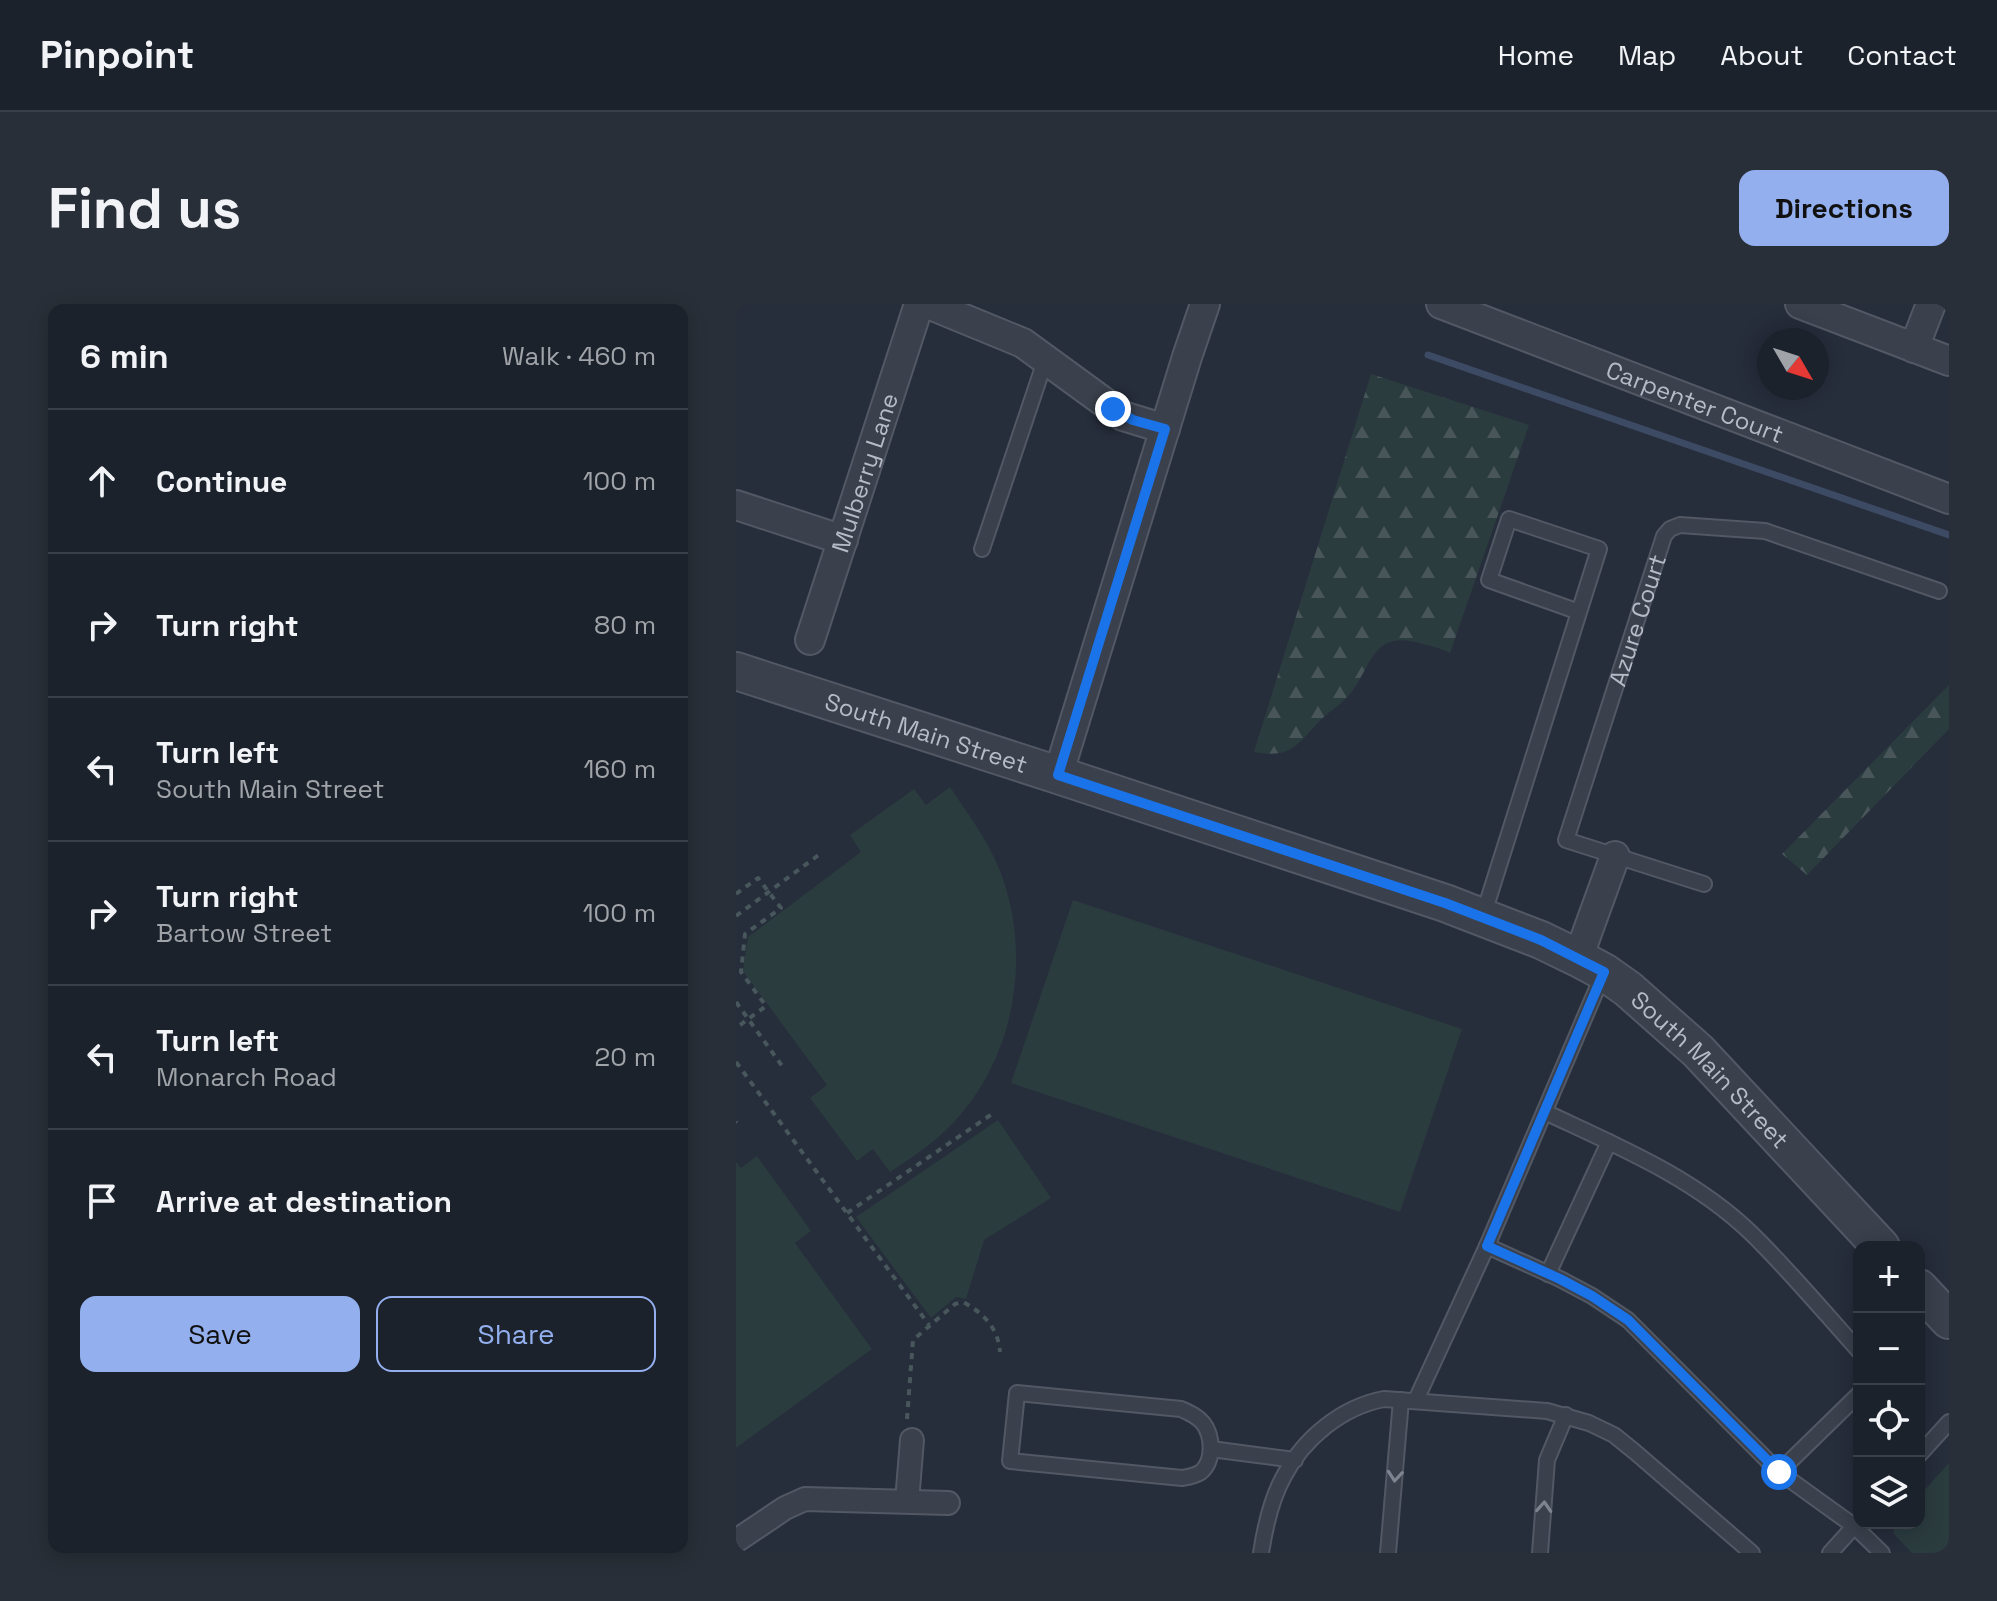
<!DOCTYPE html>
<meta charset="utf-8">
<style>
:root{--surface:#1c222c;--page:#292f38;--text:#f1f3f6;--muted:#a0a4a9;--line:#3a3f48;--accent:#93afee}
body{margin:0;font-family:"Space Grotesk",sans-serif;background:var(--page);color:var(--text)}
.controls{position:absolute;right:24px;bottom:24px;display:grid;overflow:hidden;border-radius:16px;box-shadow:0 4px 20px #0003}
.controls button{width:72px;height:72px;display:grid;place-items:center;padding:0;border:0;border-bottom:2px solid var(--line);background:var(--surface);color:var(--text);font:40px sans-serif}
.compass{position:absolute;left:1021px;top:24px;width:72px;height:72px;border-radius:50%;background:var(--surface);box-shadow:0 4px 20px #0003;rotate:129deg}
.stop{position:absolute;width:24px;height:24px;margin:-18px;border:6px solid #1a73e8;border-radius:50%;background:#fff}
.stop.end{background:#1a73e8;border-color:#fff;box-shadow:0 2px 8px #0008}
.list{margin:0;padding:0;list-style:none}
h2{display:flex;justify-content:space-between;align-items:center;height:104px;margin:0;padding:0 32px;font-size:34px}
h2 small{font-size:26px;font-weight:400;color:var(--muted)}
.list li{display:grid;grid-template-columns:52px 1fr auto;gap:24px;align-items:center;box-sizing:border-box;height:144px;padding:0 32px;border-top:2px solid var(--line)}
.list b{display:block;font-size:30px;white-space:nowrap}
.list p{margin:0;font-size:26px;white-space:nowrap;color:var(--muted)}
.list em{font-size:26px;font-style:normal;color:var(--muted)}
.actions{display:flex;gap:16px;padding:24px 32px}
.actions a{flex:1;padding:18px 0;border:2px solid var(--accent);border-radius:16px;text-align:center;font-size:28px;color:var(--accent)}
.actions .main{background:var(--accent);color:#111}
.icon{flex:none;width:44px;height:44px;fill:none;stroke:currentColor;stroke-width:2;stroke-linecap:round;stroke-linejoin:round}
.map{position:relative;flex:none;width:1213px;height:1249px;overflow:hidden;border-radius:16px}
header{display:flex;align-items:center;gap:48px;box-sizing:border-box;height:112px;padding:0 40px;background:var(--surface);border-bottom:2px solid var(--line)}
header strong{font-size:38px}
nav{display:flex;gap:44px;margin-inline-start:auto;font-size:28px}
.intro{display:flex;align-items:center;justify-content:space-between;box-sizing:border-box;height:192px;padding:0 48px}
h1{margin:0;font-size:56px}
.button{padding:20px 36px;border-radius:16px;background:var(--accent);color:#111;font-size:28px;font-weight:700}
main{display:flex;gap:48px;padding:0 48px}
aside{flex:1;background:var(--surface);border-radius:16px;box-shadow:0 4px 20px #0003}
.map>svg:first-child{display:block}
.green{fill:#2b3c3f}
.forest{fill:url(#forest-firs)}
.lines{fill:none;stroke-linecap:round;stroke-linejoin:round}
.stream{stroke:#3d4a63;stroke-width:7}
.service-casing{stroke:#525864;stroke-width:18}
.pedestrian-casing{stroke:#525864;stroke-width:26}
.minor-casing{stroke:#525864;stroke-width:32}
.tertiary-casing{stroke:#525864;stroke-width:40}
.path{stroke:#48575c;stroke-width:4;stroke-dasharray:6 6;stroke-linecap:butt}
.service{stroke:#3a404c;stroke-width:14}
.pedestrian{stroke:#3a404c;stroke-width:22}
.minor{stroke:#3a404c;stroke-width:28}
.tertiary{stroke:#3a404c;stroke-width:36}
.oneway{stroke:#7e8490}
.route{stroke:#1a73e8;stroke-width:10}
.labels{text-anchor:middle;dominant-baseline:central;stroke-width:8;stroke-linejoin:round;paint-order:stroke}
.street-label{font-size:24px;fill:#b6bbc7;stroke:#1f2531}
</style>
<header>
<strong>Pinpoint</strong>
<nav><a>Home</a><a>Map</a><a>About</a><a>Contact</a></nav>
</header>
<div class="intro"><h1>Find us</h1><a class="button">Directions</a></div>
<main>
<aside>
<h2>6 min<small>Walk · 460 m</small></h2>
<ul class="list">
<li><svg class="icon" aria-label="ahead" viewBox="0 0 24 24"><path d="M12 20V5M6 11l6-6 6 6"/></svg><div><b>Continue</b></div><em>100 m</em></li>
<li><svg class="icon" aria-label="right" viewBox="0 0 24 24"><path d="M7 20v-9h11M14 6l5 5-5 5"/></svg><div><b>Turn right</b></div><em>80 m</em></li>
<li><svg class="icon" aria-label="left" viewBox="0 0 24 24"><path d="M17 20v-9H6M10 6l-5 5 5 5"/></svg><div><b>Turn left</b><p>South Main Street</p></div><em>160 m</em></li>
<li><svg class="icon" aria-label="right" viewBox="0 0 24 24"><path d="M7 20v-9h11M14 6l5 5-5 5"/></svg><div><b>Turn right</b><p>Bartow Street</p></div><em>100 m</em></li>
<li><svg class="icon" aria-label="left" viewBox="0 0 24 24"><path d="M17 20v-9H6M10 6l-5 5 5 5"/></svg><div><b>Turn left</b><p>Monarch Road</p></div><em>20 m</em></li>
<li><svg class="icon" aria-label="arrive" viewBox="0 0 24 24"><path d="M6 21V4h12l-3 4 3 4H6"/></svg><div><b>Arrive at destination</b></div></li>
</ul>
<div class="actions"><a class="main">Save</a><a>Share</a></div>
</aside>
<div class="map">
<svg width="1213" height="1249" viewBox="0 0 1213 1249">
<defs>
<pattern id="forest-firs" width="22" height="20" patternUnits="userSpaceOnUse" patternTransform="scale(2)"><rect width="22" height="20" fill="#2b3c3f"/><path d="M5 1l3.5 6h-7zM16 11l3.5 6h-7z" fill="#485659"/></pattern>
</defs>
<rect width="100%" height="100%" fill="#262d3b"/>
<!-- green -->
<path class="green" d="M214 483C232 510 252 536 264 567 295 646 281 745 225 810 205 834 180 851 154 868L137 845 121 857 74 794 91 781 7 667 12 633 125 548 114 531 178 485 190 501Z
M337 596 726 725 664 908 275 779Z
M262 816 315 894 248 936 230 995 220 993 195 1014 120 913Z
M21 852 75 927 59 939 136 1045 0 1144V858L5 864Z
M1213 1159V1249H1176L1157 1229 1159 1219H1183V1192Z"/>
<!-- forest -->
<path class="forest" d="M635 70 793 121 714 349C703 343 691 341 679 338 638 329 636 359 617 386 610 396 600 403 590 411 563 435 561 456 518 448Z
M1213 381V425L1071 571 1046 550Z"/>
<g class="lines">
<!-- stream -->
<path class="stream" d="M692 51 1213 231"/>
<!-- service casing -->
<g class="service-casing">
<g id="service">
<path d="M246 245 310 54"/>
<path id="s1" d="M968 580 830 536 928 232 934 225 944 221 1029 227 1203 287"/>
<path d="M747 612 863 245 773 215 753 276 843 308"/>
<path d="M809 808C881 842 957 873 1015 929 1052 965 1088 1008 1123 1047"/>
<path d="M751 942 824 975 856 992 892 1016 1043 1168 1118 1222 1146 1249"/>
<path d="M812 970 873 838"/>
<path d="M281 1089 445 1105C454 1109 461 1112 467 1119 477 1132 478 1157 465 1168 459 1172 452 1173 446 1174L274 1157Z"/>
<path d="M680 1096 751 942 868 668"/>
<path d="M475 1145 559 1156"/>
<path d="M1183 1151 1213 1118"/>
<path d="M1043 1168 1123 1090"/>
<path d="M525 1249C529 1223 535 1195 548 1172 568 1134 606 1103 648 1095L811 1107 853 1119 878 1131 899 1148 1016 1249"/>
<path d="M652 1249 665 1096"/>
<path d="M804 1249 811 1156 830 1111"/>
<path d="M1094 1249 1123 1217"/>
</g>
</g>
<!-- pedestrian casing -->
<g class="pedestrian-casing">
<path id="pedestrian" d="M171 1197 176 1136
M0 1237 49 1204 69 1195 212 1199"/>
</g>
<!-- minor casing -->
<g class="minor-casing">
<g id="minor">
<path d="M192 0 287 39 387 112 429 125"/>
<path id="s2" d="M705 0 1213 195"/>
<path d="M1064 0 1213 57"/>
<path d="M1178 44 1195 0"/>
<path d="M0 201 107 236"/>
<path id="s3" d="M74 336 183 0"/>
<path d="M322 471 451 53 469 0"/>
<path d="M842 654 879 552"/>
</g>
</g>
<!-- tertiary casing -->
<g class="tertiary-casing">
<g id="tertiary">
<path id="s4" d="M0 367 322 471 709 599 805 636 842 654 868 668 892 685 962 747 1145 943"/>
<path d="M1183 984 1213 1016"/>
</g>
</g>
<!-- path -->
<path class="path" d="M0 590 22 574 45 604 9 630 5 668 30 702 0 724
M0 612 84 550
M0 698 49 766
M0 758 193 1021
M0 818 1 819
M111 909 256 810
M171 1115 177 1036 219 1000 227 998C247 1009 262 1023 264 1048"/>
<!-- service -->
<use href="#service" class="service"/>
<!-- pedestrian -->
<use href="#pedestrian" class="pedestrian"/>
<!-- minor -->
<use href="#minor" class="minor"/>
<!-- tertiary -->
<use href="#tertiary" class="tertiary"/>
</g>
<!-- one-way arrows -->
<defs><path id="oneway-chevron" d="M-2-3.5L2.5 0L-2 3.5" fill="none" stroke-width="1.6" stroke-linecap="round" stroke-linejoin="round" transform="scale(2)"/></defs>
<g class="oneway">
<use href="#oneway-chevron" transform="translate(659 1172) rotate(95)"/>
<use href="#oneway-chevron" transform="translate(808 1203) rotate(-86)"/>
</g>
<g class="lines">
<!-- route -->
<path class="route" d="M377 105 397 116 429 125 322 471 709 599 805 636 868 668 751 942 824 975 856 992 892 1016 1043 1168"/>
</g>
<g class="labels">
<!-- street labels -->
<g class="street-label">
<text stroke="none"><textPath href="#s2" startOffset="272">Carpenter Court</textPath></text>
<text stroke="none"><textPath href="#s3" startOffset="176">Mulberry Lane</textPath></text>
<text stroke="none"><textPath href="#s1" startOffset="376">Azure Court</textPath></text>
<text stroke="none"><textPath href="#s4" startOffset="200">South Main Street</textPath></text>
<text stroke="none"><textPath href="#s4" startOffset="1064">South Main Street</textPath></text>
</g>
</g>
</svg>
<div class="controls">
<button>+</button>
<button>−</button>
<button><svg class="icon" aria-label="locate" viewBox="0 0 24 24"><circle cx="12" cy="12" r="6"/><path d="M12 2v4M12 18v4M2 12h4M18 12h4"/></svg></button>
<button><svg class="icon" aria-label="layers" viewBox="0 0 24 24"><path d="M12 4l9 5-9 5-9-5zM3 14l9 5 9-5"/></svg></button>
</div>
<svg class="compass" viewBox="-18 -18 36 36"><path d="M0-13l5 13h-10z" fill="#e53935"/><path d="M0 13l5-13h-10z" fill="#a0a4a9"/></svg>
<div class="stop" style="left:1043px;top:1168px"></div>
<div class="stop end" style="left:377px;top:105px"></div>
</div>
</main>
